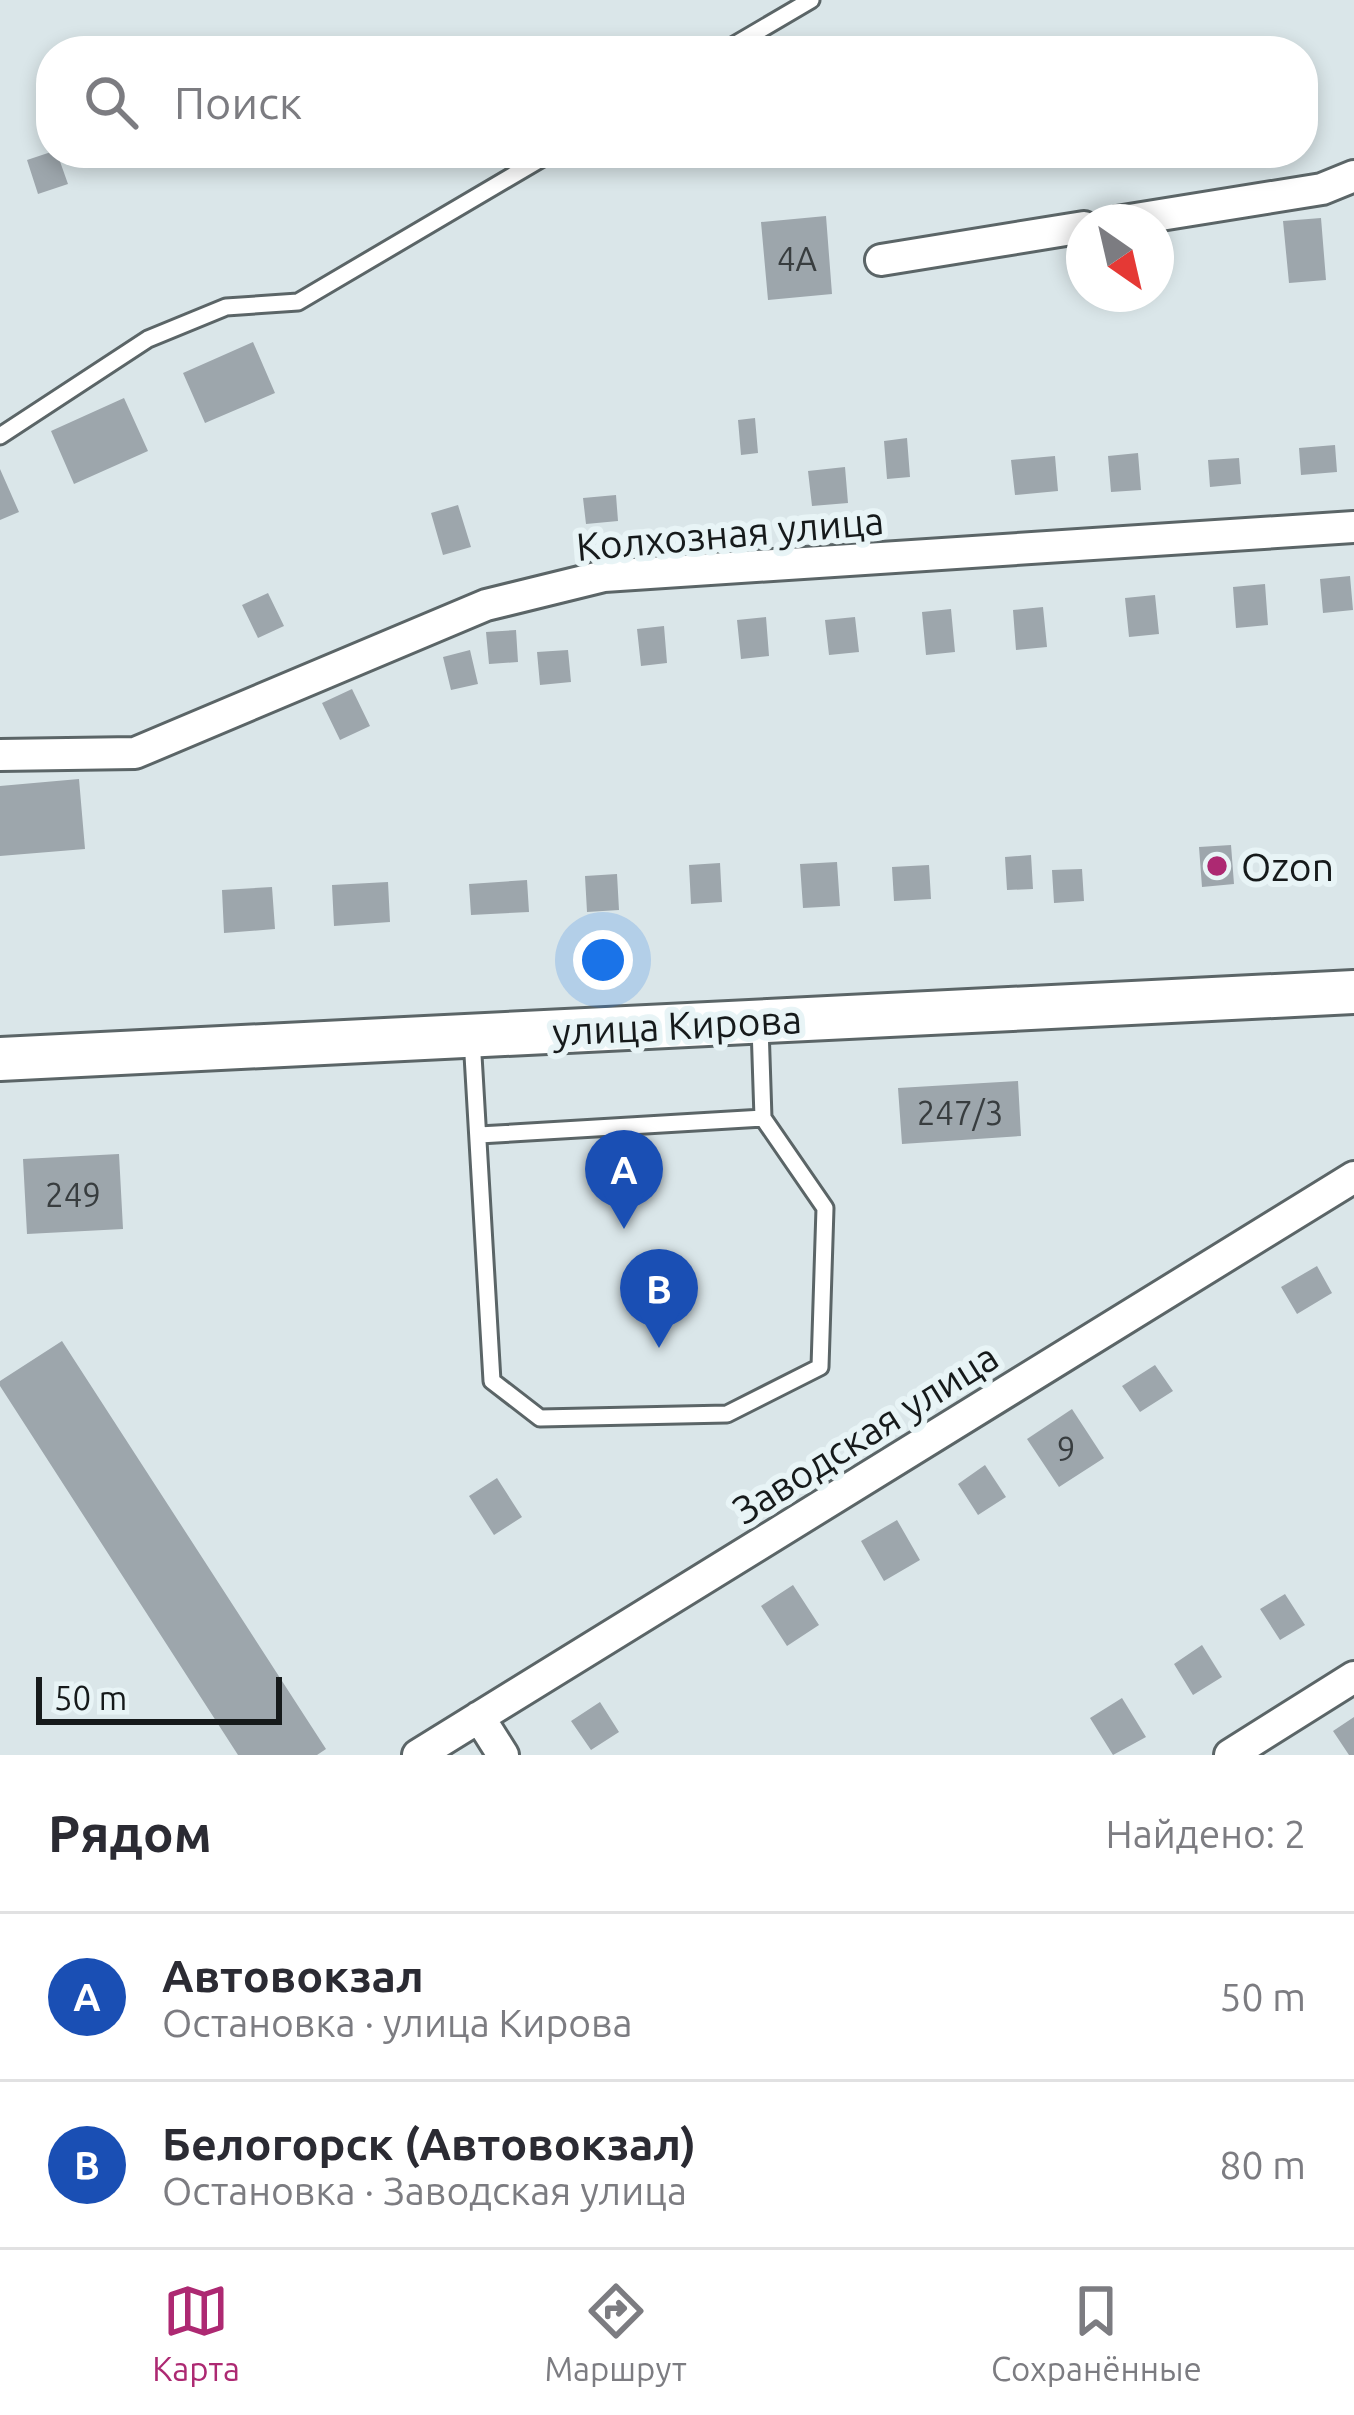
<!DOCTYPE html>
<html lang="ru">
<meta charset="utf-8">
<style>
:root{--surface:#fff;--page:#f2f2f3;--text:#2b2b33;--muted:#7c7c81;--line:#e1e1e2;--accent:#ad2972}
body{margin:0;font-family:Ubuntu,sans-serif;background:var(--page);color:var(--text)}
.compass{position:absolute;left:1066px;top:204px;width:108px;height:108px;border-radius:50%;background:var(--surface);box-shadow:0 6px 18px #0003;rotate:146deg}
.scale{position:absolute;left:36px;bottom:30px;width:246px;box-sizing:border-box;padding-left:12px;border:6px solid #161a1b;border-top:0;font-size:33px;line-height:42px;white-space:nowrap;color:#161a1b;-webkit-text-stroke:9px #e8f4f6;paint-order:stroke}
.you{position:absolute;left:603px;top:960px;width:42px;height:42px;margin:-30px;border:9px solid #fff;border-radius:50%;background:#1a73e8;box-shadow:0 0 0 18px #1a73e833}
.badge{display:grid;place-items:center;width:78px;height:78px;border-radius:50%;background:var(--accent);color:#fff;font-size:39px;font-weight:700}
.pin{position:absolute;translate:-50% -99px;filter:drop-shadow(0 3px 6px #0008)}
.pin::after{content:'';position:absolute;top:63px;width:42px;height:36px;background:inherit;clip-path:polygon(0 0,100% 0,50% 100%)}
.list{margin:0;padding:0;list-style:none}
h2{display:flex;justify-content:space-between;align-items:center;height:156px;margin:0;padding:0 48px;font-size:51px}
h2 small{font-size:39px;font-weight:400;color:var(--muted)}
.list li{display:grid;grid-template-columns:78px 1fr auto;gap:36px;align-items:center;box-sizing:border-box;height:168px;padding:0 48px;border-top:3px solid var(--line)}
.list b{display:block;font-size:45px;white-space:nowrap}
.list p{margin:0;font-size:39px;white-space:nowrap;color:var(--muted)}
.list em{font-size:39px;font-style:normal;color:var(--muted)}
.icon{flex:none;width:66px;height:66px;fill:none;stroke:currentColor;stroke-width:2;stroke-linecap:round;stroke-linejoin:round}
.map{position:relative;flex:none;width:1354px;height:1755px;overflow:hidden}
.search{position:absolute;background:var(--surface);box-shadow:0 6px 18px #0003;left:36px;right:36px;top:36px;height:132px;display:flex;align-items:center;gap:30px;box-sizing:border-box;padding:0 42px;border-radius:48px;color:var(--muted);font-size:45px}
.sheet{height:492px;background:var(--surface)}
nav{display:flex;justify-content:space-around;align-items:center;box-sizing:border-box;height:168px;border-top:3px solid var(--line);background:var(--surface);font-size:33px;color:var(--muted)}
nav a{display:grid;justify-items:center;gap:6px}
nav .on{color:var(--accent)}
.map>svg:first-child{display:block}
.building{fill:#9da6ac}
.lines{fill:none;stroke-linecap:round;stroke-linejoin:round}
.lane-casing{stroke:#5b6567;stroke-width:21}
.street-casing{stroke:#5b6567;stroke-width:36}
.secondary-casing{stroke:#5b6567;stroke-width:48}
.lane{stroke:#fff;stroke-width:15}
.street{stroke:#fff;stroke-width:30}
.secondary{stroke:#fff;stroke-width:42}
.poi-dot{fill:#ad2972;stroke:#e8f4f6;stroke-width:4.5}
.labels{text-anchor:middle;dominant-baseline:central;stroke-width:12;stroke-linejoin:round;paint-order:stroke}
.number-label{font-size:33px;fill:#383d3f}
.street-label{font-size:39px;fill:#161a1b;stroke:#e8f4f6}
.poi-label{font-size:39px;fill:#161a1b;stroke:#e8f4f6;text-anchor:start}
</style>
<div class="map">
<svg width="1354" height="1755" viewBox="0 0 1354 1755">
<rect width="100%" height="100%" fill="#dae6e9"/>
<!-- building -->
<path class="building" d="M51 152 57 153 68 184 38 194 27 160Z
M910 153H974V158L911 164Z
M826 216 832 294 768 300 761 222Z
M1321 218 1326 280 1289 283 1283 221Z
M253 342 275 393 205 423 183 373Z
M124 398 148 451 74 484 51 431Z
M755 418 758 453 741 455 738 420Z
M907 438 910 477 887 479 884 441Z
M1335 445 1337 472 1301 475 1299 448Z
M1138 453 1141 490 1111 492 1108 456Z
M1055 456 1058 491 1015 495 1011 460Z
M1239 458 1241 484 1210 487 1208 460Z
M845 467 848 503 812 506 808 471Z
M0 469 19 512 0 520Z
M616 495 618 521 586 524 583 498Z
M458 505 471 547 443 555 431 513Z
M1350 576 1353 610 1323 613 1320 579Z
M1265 584 1268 625 1236 628 1233 587Z
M268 593 284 626 258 638 242 605Z
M1155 595 1159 634 1129 637 1125 598Z
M1043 607 1047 647 1016 650 1013 610Z
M951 609 955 652 926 655 922 612Z
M766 617 769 656 741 659 737 620Z
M855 617 859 652 829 655 825 620Z
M664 626 667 663 641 666 637 629Z
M516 630 518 662 489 664 486 632Z
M470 650 478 684 451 690 443 657Z
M568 650 571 682 540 685 537 652Z
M352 689 370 726 340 740 322 703Z
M79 779 85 849 0 856V786Z
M1231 845 1234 884 1202 887 1199 847Z
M1031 855 1033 889 1007 890 1005 857Z
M837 862 840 906 803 908 800 864Z
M720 863 722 902 691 904 689 865Z
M929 865 931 899 894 901 892 867Z
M1082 869 1084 901 1054 903 1052 870Z
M617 874 619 910 587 912 585 876Z
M527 880 529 912 471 915 469 884Z
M388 882 390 922 334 926 332 885Z
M272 887 275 929 224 933 222 890Z
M1018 1081 1021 1136 902 1144 898 1088Z
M119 1154 123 1229 27 1234 23 1159Z
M1317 1266 1332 1293 1297 1314 1281 1287Z
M62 1341 326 1749 317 1755H238L0 1386V1381Z
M1155 1365 1173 1391 1140 1412 1122 1386Z
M1072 1409 1104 1458 1059 1487 1027 1439Z
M985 1465 1006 1497 978 1515 958 1484Z
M497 1478 522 1517 494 1535 469 1496Z
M897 1520 920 1560 884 1581 861 1541Z
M793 1585 819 1625 787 1646 761 1606Z
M1285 1594 1305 1625 1280 1640 1260 1609Z
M1202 1645 1222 1677 1193 1695 1174 1664Z
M1122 1698 1146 1737 1113 1755 1090 1718Z
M600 1702 619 1732 591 1750 571 1721Z
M1354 1717V1755H1349L1333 1731Z"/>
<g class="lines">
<!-- lane casing -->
<g class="lane-casing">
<path id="lane" d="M724 51 811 0
M0 436 148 339 226 307 298 302 551 153
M472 1038 492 1381 540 1418 727 1414 820 1367 825 1208 763 1118 760 1026
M479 1135 763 1118"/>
</g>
<!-- street casing -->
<g class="street-casing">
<path id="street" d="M1117 222 1322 189 1354 176
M881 260 1084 227
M0 755 135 753 486 605 604 576 1354 527
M479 1717 503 1755
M418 1755 1354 1177
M1230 1755 1354 1677"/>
</g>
<!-- secondary casing -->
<g class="secondary-casing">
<path id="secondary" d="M0 1059 1354 992"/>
</g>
<!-- lane -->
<use href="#lane" class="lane"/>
<!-- street -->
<use href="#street" class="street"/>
<!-- secondary -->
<use href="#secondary" class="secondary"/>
</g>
<!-- markers -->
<circle class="poi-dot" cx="1217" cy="866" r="12"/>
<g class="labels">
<!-- number labels -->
<g class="number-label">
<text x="797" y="258">4А</text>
<text x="960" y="1112">247/3</text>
<text x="73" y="1194">249</text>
<text x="1066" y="1448">9</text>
</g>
<!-- street labels -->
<g class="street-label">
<text transform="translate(730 533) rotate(-5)">Колхозная улица</text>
<text transform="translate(677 1025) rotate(-3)">улица Кирова</text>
<text transform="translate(865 1433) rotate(-32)">Заводская улица</text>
</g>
<!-- poi labels -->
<g class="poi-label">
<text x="1241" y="866">Ozon</text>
</g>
</g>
</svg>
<svg class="compass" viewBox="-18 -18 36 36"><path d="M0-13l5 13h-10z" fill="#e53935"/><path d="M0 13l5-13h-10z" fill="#7c7c81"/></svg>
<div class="scale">50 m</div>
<div class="you"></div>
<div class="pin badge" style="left:624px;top:1229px;background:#1a4fb4">A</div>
<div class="pin badge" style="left:659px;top:1348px;background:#1a4fb4">B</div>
<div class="search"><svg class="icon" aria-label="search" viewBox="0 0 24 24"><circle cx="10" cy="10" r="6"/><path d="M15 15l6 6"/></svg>Поиск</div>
</div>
<section class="sheet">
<h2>Рядом<small>Найдено: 2</small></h2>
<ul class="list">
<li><span class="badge" style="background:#1a4fb4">A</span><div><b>Автовокзал</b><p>Остановка · улица Кирова</p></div><em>50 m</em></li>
<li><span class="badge" style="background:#1a4fb4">B</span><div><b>Белогорск (Автовокзал)</b><p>Остановка · Заводская улица</p></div><em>80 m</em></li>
</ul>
</section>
<nav>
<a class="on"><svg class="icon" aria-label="map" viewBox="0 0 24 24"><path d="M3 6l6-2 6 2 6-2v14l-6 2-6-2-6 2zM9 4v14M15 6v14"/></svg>Карта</a>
<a><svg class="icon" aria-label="directions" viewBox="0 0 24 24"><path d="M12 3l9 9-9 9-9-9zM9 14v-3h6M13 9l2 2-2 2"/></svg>Маршрут</a>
<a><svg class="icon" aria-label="saved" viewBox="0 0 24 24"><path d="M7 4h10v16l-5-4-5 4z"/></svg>Сохранённые</a>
</nav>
